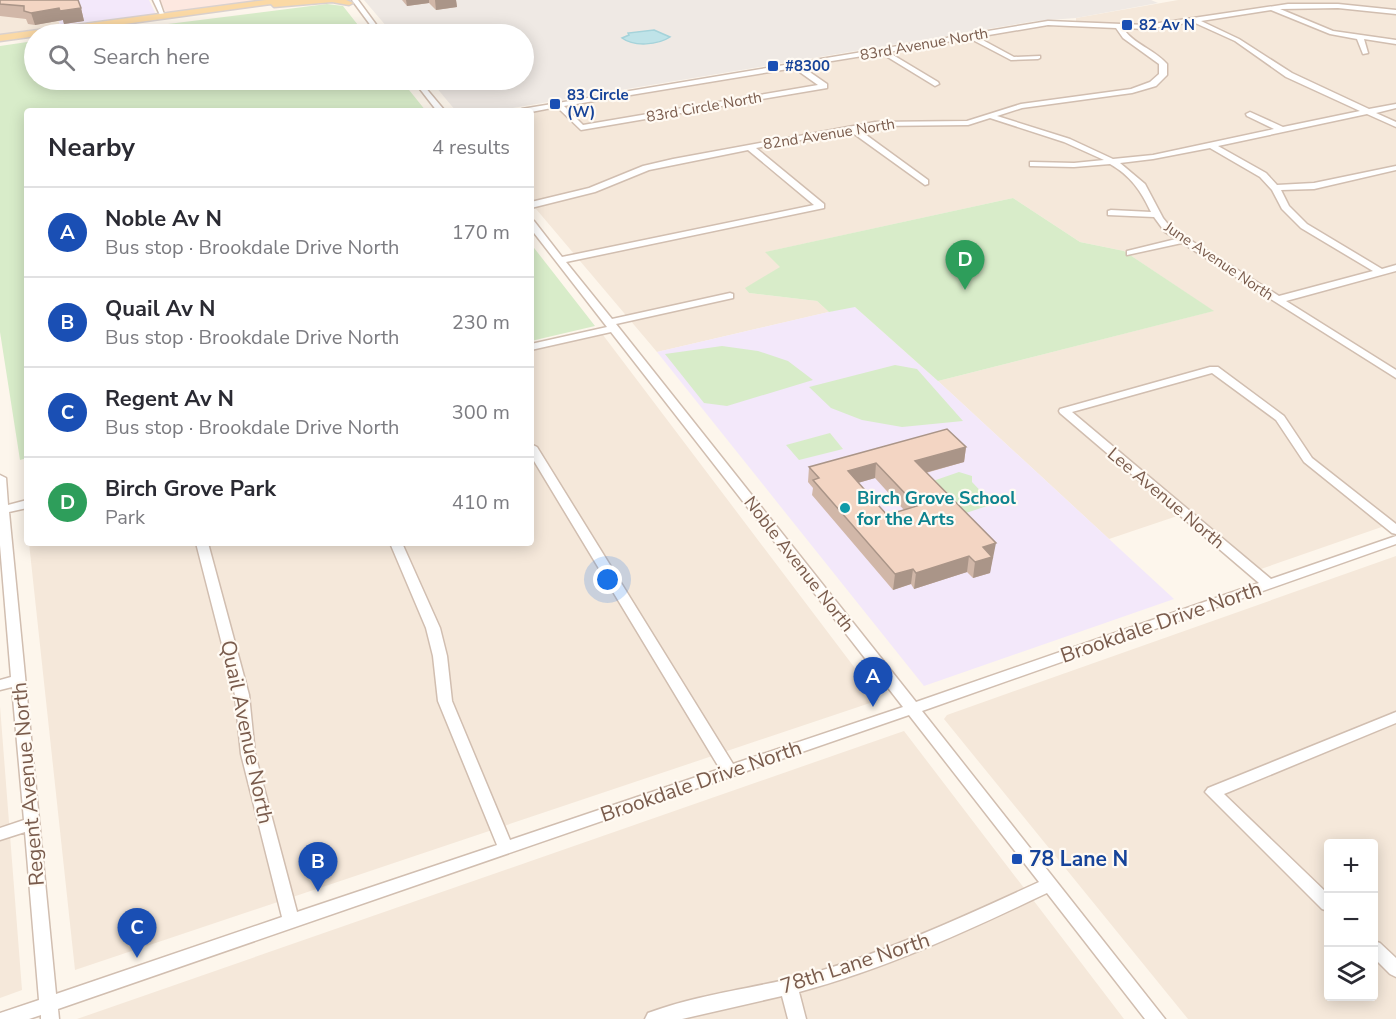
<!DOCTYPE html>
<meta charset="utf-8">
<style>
:root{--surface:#fff;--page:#f2f2f3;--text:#2b2b33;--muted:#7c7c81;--line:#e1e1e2;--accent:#d93025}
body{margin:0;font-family:"Nunito Sans",sans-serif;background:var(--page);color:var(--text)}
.controls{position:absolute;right:18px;bottom:18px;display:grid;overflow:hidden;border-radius:6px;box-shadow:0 3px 15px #0003}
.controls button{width:54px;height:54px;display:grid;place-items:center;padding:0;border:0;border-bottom:2px solid var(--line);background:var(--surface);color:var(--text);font:30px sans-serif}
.you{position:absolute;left:608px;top:580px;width:21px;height:21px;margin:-15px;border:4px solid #fff;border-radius:50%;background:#1a73e8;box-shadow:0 0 0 9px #1a73e833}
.badge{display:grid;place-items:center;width:39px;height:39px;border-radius:50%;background:var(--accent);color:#fff;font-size:20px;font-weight:700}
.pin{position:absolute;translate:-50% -50px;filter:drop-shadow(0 2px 3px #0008)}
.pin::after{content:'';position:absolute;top:32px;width:21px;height:18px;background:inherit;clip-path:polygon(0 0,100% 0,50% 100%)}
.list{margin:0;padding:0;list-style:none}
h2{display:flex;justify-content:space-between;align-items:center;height:78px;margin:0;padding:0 24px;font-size:26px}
h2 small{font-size:20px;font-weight:400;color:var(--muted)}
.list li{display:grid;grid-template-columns:39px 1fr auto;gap:18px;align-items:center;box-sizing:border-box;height:90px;padding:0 24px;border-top:2px solid var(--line)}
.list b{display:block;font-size:22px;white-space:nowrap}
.list p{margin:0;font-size:20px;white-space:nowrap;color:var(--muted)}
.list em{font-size:20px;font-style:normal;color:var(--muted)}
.icon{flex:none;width:33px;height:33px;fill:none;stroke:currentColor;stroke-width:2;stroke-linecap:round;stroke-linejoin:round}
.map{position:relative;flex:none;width:1396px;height:1019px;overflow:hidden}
.search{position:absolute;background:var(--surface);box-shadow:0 3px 15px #0003;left:24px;top:24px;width:510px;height:66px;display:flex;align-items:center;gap:15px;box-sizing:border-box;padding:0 21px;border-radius:33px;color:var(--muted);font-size:22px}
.panel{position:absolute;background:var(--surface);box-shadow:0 3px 15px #0003;left:24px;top:108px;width:510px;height:438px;border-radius:6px}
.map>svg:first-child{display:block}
.residential{fill:#f5e8da;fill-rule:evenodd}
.commercial{fill:#fde8e0}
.industrial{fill:#efe9e4}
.education{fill:#f3e8fa}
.green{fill:#d8ecc9}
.water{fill:#bfe3e8;stroke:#a5d3da;stroke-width:1.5}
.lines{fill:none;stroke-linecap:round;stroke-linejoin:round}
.minor-casing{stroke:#d1beb0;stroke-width:3}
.major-casing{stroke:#dad1cd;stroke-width:3}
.minor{fill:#fff;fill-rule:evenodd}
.major{fill:#fbd9a5;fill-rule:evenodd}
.wall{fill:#d1b7a8;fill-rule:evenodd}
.shaded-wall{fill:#aa9588}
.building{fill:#f3d5c3;stroke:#aa9588;stroke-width:1.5;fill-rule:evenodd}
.transit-dot{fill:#1a4fb4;stroke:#fffaf3;stroke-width:2}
.culture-dot{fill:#0f9aa8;stroke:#fffaf3;stroke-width:2}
.labels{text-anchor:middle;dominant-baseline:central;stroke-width:4.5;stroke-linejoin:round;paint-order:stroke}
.far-transit-label{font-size:15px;font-weight:bold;fill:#164399;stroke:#fffaf3;text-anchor:start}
.far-street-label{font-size:15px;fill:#7a5c4d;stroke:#fffaf3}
.culture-label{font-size:18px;font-weight:bold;fill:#0d838f;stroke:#fffaf3;text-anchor:start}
.street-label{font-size:18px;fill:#7a5c4d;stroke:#fffaf3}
.near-street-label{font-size:21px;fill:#7a5c4d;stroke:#fffaf3}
.near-transit-label{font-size:21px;font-weight:bold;fill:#164399;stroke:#fffaf3;text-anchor:start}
</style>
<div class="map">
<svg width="1396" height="1019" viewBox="0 0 1396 1019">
<rect width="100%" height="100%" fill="#fdf6ec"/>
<!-- residential -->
<path class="residential" d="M1178 0H1396V522L1261 569 1192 511 1109 539 938 381 1213 311 1124 251 1080 242 1013 198 766 252 781 267 746 288 749 293 817 301 829 312 657 352 531 203V113L1041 27 1076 26V18Z
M54 3 60 27 0 35V10Z
M603 335 879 700 75 970 29 543H531V351Z
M1396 556V1019H1188L944 719 947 715ZM1328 844H1374V996H1328Z
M0 706 22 990 0 998Z
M904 731 1124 1019H77Z"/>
<!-- commercial -->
<path class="commercial" d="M160 0H273L171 13 165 11Z"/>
<!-- industrial -->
<path class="industrial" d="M364 0H1151L1158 3 1076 18 1036 21 495 111H456L430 80H524V34H393Z"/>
<!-- education -->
<path class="education" d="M81 0H149L156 14 60 25 54 3Z
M854 306 938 381 1174 599 924 686 657 352Z"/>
<!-- green -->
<path class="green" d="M327 4 343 6 365 34H88Z
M34 41V80H401L426 111H27V458L20 460 0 332V46Z
M1013 198 1080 242 1124 251 1214 311 938 381 855 307 829 312 817 301 749 293 745 288 780 267 765 252Z
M531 244 595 326 531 341Z
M722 346 758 351 788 361 813 380 727 406 704 403 665 354Z
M895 365 917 369 963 421 902 427 862 420 831 408 809 387Z
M830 433 843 449 799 460 786 445Z
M959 472 972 476V482L993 504 966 513 933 481Z"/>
<!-- water -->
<path class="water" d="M654 30 670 37C658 45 634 47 622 38L629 35 628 33Z"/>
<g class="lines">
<!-- minor casing -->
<g class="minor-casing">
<path id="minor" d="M153 0H159L165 17H161Z
M352 0H358L383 34H377Z
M1288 4H1338L1396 10V14L1338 8 1280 9 1333 31 1396 40V44L1364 39 1368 53 1363 54 1357 39 1330 34 1271 10 1201 21 1239 39 1292 73 1369 109 1396 104V108L1376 113 1396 122V127L1367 114 1218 146 1266 173 1277 185 1314 183 1396 166V170L1314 189 1281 190 1289 206 1307 224 1382 269 1396 265V271L1286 301 1396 370V378L1182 243 1127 255V251L1176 239 1165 232 1154 217 1108 215V211L1111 210 1151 212C1141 191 1131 176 1110 164L1074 167 1030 166V162H1033L1074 163 1104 160 1064 142 990 118 968 125 875 126 858 129 928 180V184L925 185 850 131 756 148 824 204V208L566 262 612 319 730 293 733 294V298L616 324 916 702 1259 583 1060 413 1059 411 1060 409 1210 367H1218L1284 416 1312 458 1396 524V534L1392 533 1304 462 1276 420 1212 373 1072 412 1271 579 1396 536V544L922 711 1165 1019H1145L1047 893C967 931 885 969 799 992L806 1019H788L782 996 682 1019H645L648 1013C701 993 759 988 813 973 891 950 965 916 1039 882L909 715 58 1009 59 1019H41V1015L29 1019H0V1013L39 1000 25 832 0 840V828L24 820 12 687 0 690V680L11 677 0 545V475L6 478 8 505 27 500V508L9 512 56 994 282 917 241 754 235 695 196 543H208L249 695 255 754 297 912 497 845 438 701 433 656 426 628 390 543H402L440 628 447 656 452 701 510 840 720 769 531 456V444L537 447 733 764 903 707 611 332 531 350V344L607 327 531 229V220L534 221 562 257 814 205 748 150 649 170 595 192 531 208V202L589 188 643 166 673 159 875 122 967 121 1021 104 1131 89 1150 82 1159 74V64L1123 38 1116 28 1048 25 977 37 1014 57 1040 56V58L1038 59 1011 60 969 38 888 52 938 82 939 84 935 86 881 53 801 66 827 84V88L581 130 557 107 531 112 518 111 522 109 1048 21 1146 25ZM1193 22 1235 41 1286 77 1360 111 1283 127 1250 112 1246 114 1247 116 1274 129 1153 155 1113 159 1070 139 997 116 1022 108 1132 93 1156 86 1167 75V64C1154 49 1133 44 1123 28L1146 29ZM794 68 818 85 583 125 564 106ZM1210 148 1260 177 1272 190 1282 209 1301 228 1373 271 1279 296 1171 228 1163 218 1145 184 1120 163 1153 159Z
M413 80H419L445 111H437Z
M1396 712V723L1224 794 1328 894V911L1322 909 1205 792 1208 788Z
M1374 941 1380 943 1396 958V977L1390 974 1374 958Z"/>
</g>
<!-- major casing -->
<g class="major-casing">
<path id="major" d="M266 0H346L353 3 349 5 332 2 274 7 271 4 0 41V35Z"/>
</g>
<!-- minor -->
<use href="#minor" class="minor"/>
<!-- major -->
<use href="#major" class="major"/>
</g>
<!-- wall -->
<path class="wall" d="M0 0 81 8 84 21 64 24 63 20 35 25 28 24 26 19 0 16Z
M402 0H456L457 7 436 10 429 3 407 6Z
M966 447 964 462 926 473 993 559H992L990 573 973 578 967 572 914 589 911 584 893 590 812 495 813 488 808 482 809 467ZM875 478 904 510 887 515 858 483Z"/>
<!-- shaded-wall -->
<path class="shaded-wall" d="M406 0H429V3L407 6Z
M435 0H456L457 7 436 10Z
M59 8H81L84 21 64 24 63 20 35 25 31 13Z
M966 447 964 462 913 476 915 461Z
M876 463 875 478 847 486 848 471Z
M996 543 990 573 973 578 975 562 983 547Z
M969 556 967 572 914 589 916 573Z
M913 569 911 584 893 590 895 574Z"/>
<!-- building -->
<path class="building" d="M0 0H78L81 8 60 11 59 8 31 13 24 11V6L0 4Z
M947 429 966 447 915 461 996 543 983 547 992 557 975 562 969 556 916 573 913 569 895 574 813 480 819 478 809 467ZM876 463 917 506 887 515 848 471Z"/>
<!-- markers -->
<g class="transit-dot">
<rect x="1121" y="19" width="12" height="12" rx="3"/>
<rect x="767" y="60" width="12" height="12" rx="3"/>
<rect x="549" y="98" width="12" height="12" rx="3"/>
<rect x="1011" y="853" width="12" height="12" rx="3"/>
</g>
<circle class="culture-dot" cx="845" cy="508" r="6"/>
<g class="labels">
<!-- far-transit labels -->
<g class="far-transit-label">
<text x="1139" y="25">82 Av N</text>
<text x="785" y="66">#8300</text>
<text x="567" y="95">83 Circle<tspan x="567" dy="17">(W)</tspan></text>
</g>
<!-- far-street labels -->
<g class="far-street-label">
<text transform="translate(924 44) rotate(-10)">83rd Avenue North</text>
<text transform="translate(704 107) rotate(-10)">83rd Circle North</text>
<text transform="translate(829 134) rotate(-9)">82nd Avenue North</text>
<text transform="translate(1219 261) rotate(34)">June Avenue North</text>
</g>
<!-- culture labels -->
<g class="culture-label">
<text x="857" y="498">Birch Grove School<tspan x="857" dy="21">for the Arts</tspan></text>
</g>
<!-- street labels -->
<g class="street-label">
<text transform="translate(1166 498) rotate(40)">Lee Avenue North</text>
<text transform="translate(799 564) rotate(52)">Noble Avenue North</text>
</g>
<!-- near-street labels -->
<g class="near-street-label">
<text transform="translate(1161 622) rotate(-19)">Brookdale Drive North</text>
<text transform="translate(247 732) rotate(78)">Quail Avenue North</text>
<text transform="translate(701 781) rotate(-19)">Brookdale Drive North</text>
<text transform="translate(28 784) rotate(-95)">Regent Avenue North</text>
<text transform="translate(855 963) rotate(-18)">78th Lane North</text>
</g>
<!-- near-transit labels -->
<g class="near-transit-label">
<text x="1029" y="859">78 Lane N</text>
</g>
</g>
</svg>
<div class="controls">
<button>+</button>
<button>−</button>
<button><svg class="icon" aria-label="layers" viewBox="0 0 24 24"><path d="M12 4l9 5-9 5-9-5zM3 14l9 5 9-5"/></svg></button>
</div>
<div class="you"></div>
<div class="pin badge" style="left:873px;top:707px;background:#1a4fb4">A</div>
<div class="pin badge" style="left:318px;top:892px;background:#1a4fb4">B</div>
<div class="pin badge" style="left:137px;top:958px;background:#1a4fb4">C</div>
<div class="pin badge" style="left:965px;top:290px;background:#2e9e5b">D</div>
<div class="search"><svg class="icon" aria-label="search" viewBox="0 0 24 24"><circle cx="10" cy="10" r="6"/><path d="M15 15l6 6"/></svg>Search here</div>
<section class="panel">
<h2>Nearby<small>4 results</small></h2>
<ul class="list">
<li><span class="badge" style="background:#1a4fb4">A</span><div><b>Noble Av N</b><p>Bus stop · Brookdale Drive North</p></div><em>170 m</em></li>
<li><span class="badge" style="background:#1a4fb4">B</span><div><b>Quail Av N</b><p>Bus stop · Brookdale Drive North</p></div><em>230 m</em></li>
<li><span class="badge" style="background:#1a4fb4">C</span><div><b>Regent Av N</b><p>Bus stop · Brookdale Drive North</p></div><em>300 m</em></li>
<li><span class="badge" style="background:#2e9e5b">D</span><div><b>Birch Grove Park</b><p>Park</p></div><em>410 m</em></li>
</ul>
</section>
</div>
